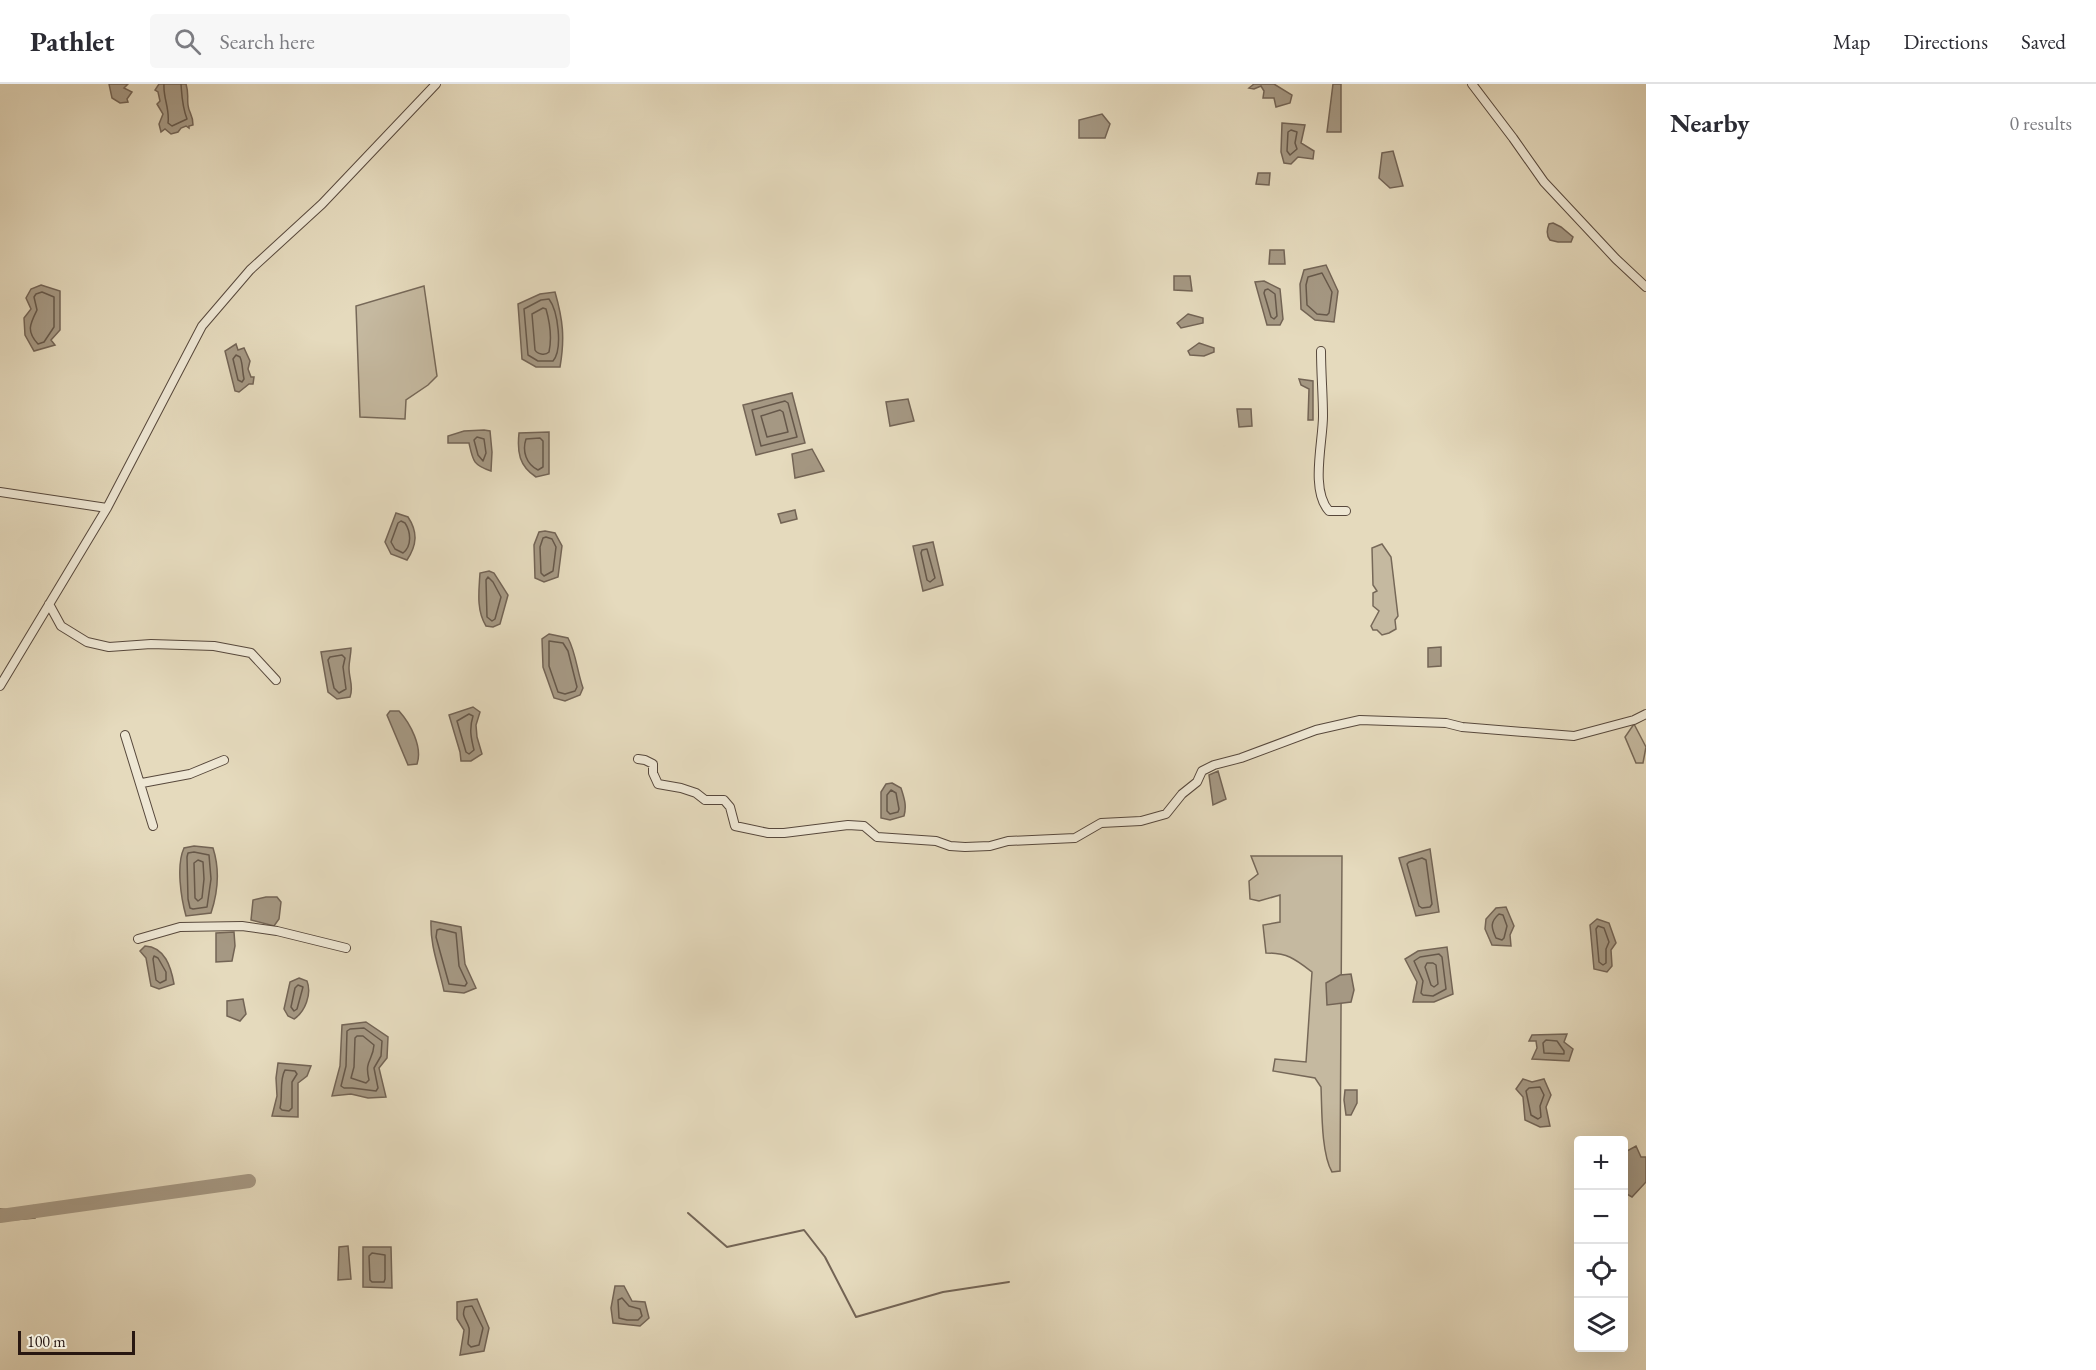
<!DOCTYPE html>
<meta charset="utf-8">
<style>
:root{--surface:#fff;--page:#f7f7f7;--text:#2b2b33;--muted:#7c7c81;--line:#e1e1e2}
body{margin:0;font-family:"EB Garamond",serif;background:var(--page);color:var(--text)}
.controls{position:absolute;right:18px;bottom:18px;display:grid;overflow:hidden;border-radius:6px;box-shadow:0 6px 24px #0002}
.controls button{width:54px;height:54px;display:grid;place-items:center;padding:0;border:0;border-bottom:2px solid var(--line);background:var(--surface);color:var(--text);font:30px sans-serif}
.scale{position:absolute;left:18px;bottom:15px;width:117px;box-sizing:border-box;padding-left:6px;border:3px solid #281711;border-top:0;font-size:16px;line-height:21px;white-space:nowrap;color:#281711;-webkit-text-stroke:4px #eee7d4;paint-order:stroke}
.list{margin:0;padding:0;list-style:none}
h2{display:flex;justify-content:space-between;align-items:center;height:78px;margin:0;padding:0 24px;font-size:26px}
h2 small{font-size:20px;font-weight:400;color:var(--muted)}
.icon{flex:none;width:33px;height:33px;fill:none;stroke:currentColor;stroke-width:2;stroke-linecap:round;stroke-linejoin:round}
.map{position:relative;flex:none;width:1646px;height:1286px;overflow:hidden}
header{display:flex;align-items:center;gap:36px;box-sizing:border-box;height:84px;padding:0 30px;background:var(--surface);border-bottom:2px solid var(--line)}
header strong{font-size:28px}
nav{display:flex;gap:33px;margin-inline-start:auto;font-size:21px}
.search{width:420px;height:54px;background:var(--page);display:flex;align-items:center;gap:15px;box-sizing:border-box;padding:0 21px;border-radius:6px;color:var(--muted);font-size:22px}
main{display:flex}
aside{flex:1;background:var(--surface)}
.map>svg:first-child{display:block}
.green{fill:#c5b9a0;stroke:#766858;stroke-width:1.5}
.water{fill:#a59883;stroke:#736455;stroke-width:1.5}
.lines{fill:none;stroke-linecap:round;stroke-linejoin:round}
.shore{stroke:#66584a;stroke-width:1.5}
.stream{stroke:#736455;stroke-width:2}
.river{stroke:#a59883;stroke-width:14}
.minor-casing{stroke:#57483c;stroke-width:10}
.minor{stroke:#eee7d4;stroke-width:8}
</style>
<header>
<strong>Pathlet</strong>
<div class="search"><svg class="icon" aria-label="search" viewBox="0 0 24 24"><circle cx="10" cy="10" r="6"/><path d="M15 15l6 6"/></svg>Search here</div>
<nav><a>Map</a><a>Directions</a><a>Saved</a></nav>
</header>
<main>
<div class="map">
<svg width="1646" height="1286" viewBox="0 0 1646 1286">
<rect width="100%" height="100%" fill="#e5dabd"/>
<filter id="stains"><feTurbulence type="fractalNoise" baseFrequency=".00333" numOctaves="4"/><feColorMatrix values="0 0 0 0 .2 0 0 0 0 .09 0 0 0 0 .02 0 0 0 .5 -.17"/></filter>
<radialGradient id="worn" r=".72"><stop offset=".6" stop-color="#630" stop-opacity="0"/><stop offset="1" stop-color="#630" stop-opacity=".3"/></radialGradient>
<!-- green -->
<path class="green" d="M424 202 437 292 428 301 406 316 405 335 360 333 356 222Z
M1382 460 1391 473 1398 532 1395 536 1396 545 1389 549 1382 551 1377 546H1373L1371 542 1379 527 1373 522V509L1377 507 1373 501 1372 464Z
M1634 640 1646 663 1643 679H1636L1625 653Z
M1251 772H1342L1340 1087 1332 1088C1321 1069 1322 1025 1321 1003L1315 994 1273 987 1275 975 1306 978 1312 888C1295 875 1288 869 1266 869L1263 841 1280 838V811L1259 817 1250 815 1249 797 1258 790Z"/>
<!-- water -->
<path class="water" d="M109 0H128L124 4 132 8 127 15 128 18 120 19 112 14Z
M159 0H186C189 10 187 13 188 21 189 30 193 30 193 41L189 42V44L186 42 181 44 178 48 171 50 165 45 161 48 159 40 163 30 157 20 160 17 158 8 155 6Z
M1254 0H1274L1292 11 1290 19 1276 23 1274 14H1263L1264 7 1261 2 1254 5 1249 4Z
M1333 0H1341V48H1327Z
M1102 30 1110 40 1105 54H1079V36Z
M1282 39 1305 41 1301 59 1314 67 1313 75 1298 73 1291 80 1284 79 1281 68Z
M1393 67 1403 102 1390 104 1379 94 1382 69Z
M1258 89H1270L1269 101 1256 100Z
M1553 139 1561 143 1573 153 1571 158H1558L1550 156C1546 151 1547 145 1549 140Z
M1270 166H1284L1285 180H1269Z
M1326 181 1338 207 1334 238 1315 236 1301 225 1300 200 1304 186Z
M1174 192H1190L1192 207 1174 206Z
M1264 197 1280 205 1283 235 1280 241H1267L1255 198Z
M41 201 60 207V246L51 256 55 261 34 267 25 251 24 234 31 225 26 214 31 205Z
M555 208C563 236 565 254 560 283H536L522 275 518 220 540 210Z
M1188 230 1203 234V239L1181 244 1177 239Z
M1199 259 1214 264V268L1204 272 1190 271 1188 267Z
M236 260 238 266 244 264 250 277 248 285 251 293H254L253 300H249L239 308 235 307 225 267Z
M1299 295 1313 297V336H1308L1309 305 1301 301Z
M792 309 805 359 756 371 743 321Z
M908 315 914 337 890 342 886 318Z
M1237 325H1251L1252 342 1239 343Z
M484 346 490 347 492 368 491 387C473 381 473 377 469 359H448V352L464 347Z
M549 348V390L536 393C519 382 517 368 519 349Z
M812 365 824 387 795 394 792 370Z
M795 426 797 435 781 439 778 430Z
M396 429 408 433C418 448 417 461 407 476L391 470 385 458Z
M545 447 555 449 562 462 558 493 544 498 535 494 534 461 539 448Z
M933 458 943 501 923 507 913 462Z
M489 487 494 489 508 511 500 540 493 543 486 542C476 526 479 506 480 489Z
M549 550 568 554C576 569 577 587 583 604L580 611 565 617 554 614 543 583 542 555Z
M1441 563V582L1428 583V564Z
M351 564C351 571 349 577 349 584 349 595 354 603 350 613L337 615 328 608 321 568Z
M473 623 480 628 476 641 477 653 482 670 471 677H461L460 668 449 631Z
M390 627H399C410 639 423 663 417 680L408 681 387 631Z
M1218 687 1226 715 1213 721 1209 691Z
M892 699 901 704C904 714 907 721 904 732L890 736 881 734V708L886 700Z
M194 762 213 764C220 786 218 808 211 829L186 832C181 814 176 781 184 764Z
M1430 765 1439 828 1416 832 1399 774Z
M266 813H277L281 818 279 835 274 842 251 836 253 816Z
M1506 823 1514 842 1510 851 1511 862 1492 861 1485 845 1486 835 1496 824Z
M1597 835 1609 839 1616 859 1611 866 1612 882 1607 888 1594 885 1590 841Z
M431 837 461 843 465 880 476 904 464 909 444 907C439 883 430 862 431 837Z
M234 848 235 862 232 877 216 878V849Z
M145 862C165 863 171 883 174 900L159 905 151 902 146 874 140 867Z
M1447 863 1453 910 1434 918H1413L1417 898 1405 875 1418 867Z
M1351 890 1354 906 1351 918 1327 921 1326 899 1340 891Z
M299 894 307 897C312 910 305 928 294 935L288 932 284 925 290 898Z
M243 915 246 930 240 937 227 932V917Z
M366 938 388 953 387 974 379 984 386 1013 368 1014 351 1010 332 1012 340 982 342 941Z
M1567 950 1564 958 1573 965 1569 977 1532 975 1537 964 1536 957H1529L1532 951Z
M278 979 311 982 307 992 298 999V1033L272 1032 277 1012 276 994Z
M1523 995 1532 998 1544 995 1551 1011 1546 1023 1550 1042 1540 1043 1525 1036 1523 1013 1516 1005Z
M1345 1006H1357V1019L1351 1031H1346L1344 1016Z
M1636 1062 1641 1073H1646V1098L1632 1113 1625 1109 1627 1067Z
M33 1122 35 1134 0 1137V1125L13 1126 24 1130Z
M348 1162 351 1195 338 1196 339 1163Z
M363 1163H391L392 1204 363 1203Z
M615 1202H624L632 1217 645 1218 649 1234 640 1242 613 1239 611 1224Z
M477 1215 489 1244 484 1267 460 1271 464 1246 457 1235V1218Z"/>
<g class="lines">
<!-- shore -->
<path class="shore" d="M164 0C163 14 170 25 168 39L172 42 187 35C182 22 182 13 181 0
M1291 46 1297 48 1295 59 1297 65 1290 71 1287 67 1288 48Z
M1322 189 1332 208 1329 229 1327 231 1317 230 1307 221 1306 201 1308 193Z
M1268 205 1275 210 1277 232 1274 235 1271 233 1264 209 1265 206Z
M42 208 54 213V243L44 258 38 260C26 247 30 240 37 226L34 213 36 210Z
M549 215C558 227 563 265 553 277H538L528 271 524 225 541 216Z
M543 224 546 225C550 239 552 254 549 268 545 272 537 270 535 266L532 230Z
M236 271 240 273C243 280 242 286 244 295L242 298 238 296 233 275Z
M785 317 788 319 797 353 761 362 752 326Z
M780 326 783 328 788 348 767 353 761 332Z
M477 353 484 355 486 369 483 377 478 371 474 356Z
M540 354 543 357V383L538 386C526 380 522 367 526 355Z
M401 437 405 439C411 448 412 462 403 469L395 465 391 458 398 439Z
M546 453 552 455 556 463 553 487 544 492 541 489 540 463 543 454Z
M927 465 935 494 930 498 927 496 921 469 922 466Z
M488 493 493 498 501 513 495 535 492 537 487 533 486 496Z
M549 557 563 559 568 567 577 603 575 607 565 610 558 608 549 582Z
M342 571 345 574 343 583 346 605 339 609 334 604 328 576 330 573Z
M469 630 473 632C469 645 471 654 474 666L469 670 466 668 457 637Z
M891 706 896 709 899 725 898 728 890 730 887 727V711Z
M194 768 209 771 211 795 207 823 193 825 190 824 188 815 187 773 188 769Z
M1422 774 1426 776 1432 820 1430 823 1422 824 1419 822 1407 780 1409 778Z
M198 776 203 778 204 795 202 814 198 817 195 814 194 779Z
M1499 830 1503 831 1507 842 1504 854 1502 856 1496 854C1491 843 1490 838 1499 830Z
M1598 842 1604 844 1609 858 1606 865V879L1603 881 1599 878 1596 845Z
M440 845 456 849 459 882 467 899 465 902 449 900 436 853 437 846Z
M1439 870 1442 873 1446 905 1433 912 1423 911 1421 909 1423 897 1414 877 1420 873Z
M154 872 158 874 166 888V896L160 899 156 896 153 875Z
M1427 879H1433L1436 881 1438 900 1434 903 1431 901 1425 883Z
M298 901 303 903 297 925 294 927 291 923 295 904Z
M364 944 382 957 381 972 374 984 378 1004 376 1007 352 1004H344L341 1002 346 982 347 947 350 945Z
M357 952H363L374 961C373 977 364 976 369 996L366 999 351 994 354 983 355 954Z
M1546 956 1557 957 1564 967V970L1544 969 1543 959Z
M285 986 295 987 297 990 292 998V1024L289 1027 282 1026 280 1024C283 1012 279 996 285 986Z
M1540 1003 1544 1011 1540 1022 1541 1033 1538 1035 1531 1031 1526 1007 1529 1004Z
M372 1169 385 1171V1195L384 1198H372L370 1196 369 1172Z
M622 1214 629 1222 640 1225 642 1232 638 1236H627L619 1234 618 1216Z
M472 1222 483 1244 479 1261 471 1263 468 1260C468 1255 470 1249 469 1244 466 1234 461 1233 465 1223Z"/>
<!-- stream -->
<path class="stream" d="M688 1129 727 1163 804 1146 825 1173 856 1233 943 1208 1009 1198"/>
<!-- river -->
<path class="river" d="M0 1132 249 1097"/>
<!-- minor casing -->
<g class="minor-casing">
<path id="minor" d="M1472 0 1513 54 1544 98 1616 175 1646 203
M1321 267C1321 289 1323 311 1323 332 1323 358 1310 406 1329 427H1346
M0 408 107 424
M49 520 61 542 87 558 109 563 151 560 214 562 251 569 276 596
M0 602 107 424 202 242 250 186 322 120 436 0
M125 651 153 742
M638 675 645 676 653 680V689L658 700 681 704 696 709 705 716H724L730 723 735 742 768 749H784L848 741 864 742 877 753 936 757 950 762 965 763 990 762 1008 757 1075 754 1101 739 1141 737 1166 730 1182 710 1197 698 1202 687 1214 681 1241 674 1316 646 1360 636 1446 639 1462 643 1574 652 1634 636 1646 630
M142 699 190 690 224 676
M138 855 180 843 242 842 277 847 346 864"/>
</g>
<!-- minor -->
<use href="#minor" class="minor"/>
</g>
<rect width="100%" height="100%" filter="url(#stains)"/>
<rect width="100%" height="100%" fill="url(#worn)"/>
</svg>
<div class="controls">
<button>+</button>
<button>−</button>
<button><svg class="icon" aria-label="locate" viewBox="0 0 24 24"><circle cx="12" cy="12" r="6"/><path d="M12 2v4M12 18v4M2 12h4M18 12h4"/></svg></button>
<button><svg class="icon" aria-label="layers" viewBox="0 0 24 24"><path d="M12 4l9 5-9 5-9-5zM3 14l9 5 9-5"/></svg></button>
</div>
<div class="scale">100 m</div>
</div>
<aside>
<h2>Nearby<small>0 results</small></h2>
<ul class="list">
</ul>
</aside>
</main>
